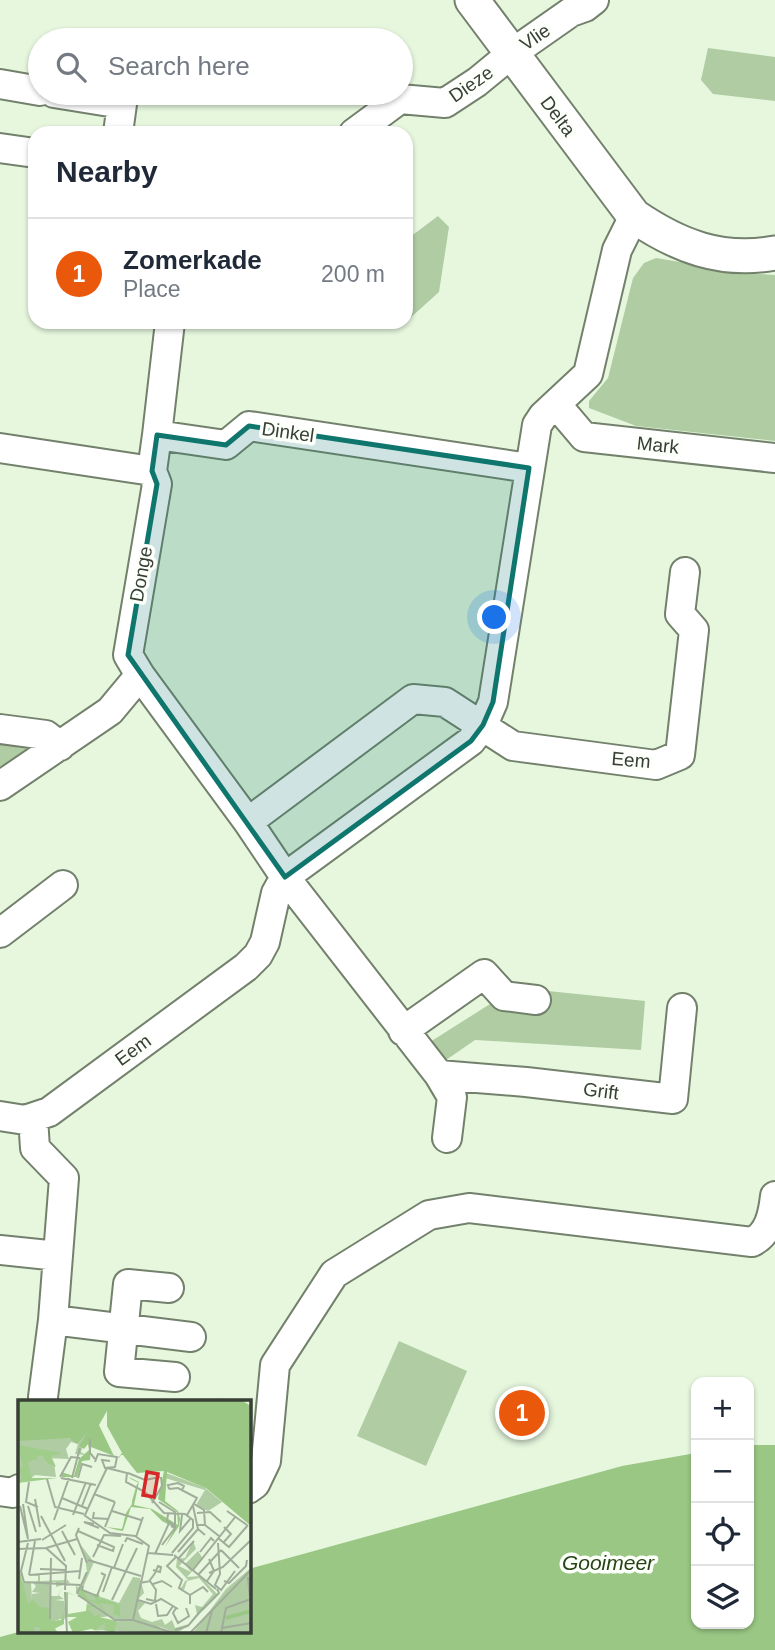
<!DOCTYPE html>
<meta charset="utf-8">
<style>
:root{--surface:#fff;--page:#f6f6f7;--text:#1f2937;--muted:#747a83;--line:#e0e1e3;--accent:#ea580c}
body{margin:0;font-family:Arial,sans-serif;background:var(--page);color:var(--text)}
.controls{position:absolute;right:21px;bottom:21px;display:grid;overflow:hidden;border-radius:14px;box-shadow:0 2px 5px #0004}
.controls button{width:63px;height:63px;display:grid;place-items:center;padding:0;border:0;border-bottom:2px solid var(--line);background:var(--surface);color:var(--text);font:35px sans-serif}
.you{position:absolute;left:495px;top:618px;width:24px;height:24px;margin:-18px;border:5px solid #fff;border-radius:50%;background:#1a73e8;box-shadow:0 0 0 10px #1a73e833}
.badge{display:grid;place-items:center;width:46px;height:46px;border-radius:50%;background:var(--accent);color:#fff;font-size:23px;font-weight:700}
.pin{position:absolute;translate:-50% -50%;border:4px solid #fff;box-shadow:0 2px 7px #0006}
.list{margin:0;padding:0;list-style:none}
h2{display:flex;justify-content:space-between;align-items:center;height:91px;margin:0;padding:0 28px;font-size:30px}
h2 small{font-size:23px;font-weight:400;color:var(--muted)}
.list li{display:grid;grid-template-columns:46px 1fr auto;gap:21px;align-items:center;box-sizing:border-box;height:112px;padding:0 28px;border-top:2px solid var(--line)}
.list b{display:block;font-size:26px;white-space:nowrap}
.list p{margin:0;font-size:23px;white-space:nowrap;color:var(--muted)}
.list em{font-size:23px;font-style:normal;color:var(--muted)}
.icon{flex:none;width:38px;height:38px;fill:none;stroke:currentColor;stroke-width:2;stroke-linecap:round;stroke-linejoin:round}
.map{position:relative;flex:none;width:775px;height:1650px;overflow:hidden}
.search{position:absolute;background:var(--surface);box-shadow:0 2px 5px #0004;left:28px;top:28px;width:385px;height:77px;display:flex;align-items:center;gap:18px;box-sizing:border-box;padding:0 24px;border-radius:38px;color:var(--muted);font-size:26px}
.panel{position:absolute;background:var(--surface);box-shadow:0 2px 5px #0004;left:28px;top:126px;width:385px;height:203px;border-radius:21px}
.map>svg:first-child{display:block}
.green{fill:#b0cca3}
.water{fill:#9ac784}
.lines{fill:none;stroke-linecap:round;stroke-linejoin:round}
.minor-casing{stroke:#73816c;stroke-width:32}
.tertiary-casing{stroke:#73816c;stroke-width:37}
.minor{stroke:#fff;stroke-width:28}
.tertiary{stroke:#fff;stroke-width:33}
.marked{fill:#0f766e;fill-opacity:0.2;stroke:#0f766e;stroke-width:5;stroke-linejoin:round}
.labels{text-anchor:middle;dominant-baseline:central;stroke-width:7;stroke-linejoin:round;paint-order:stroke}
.street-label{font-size:19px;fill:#383f35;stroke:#fcfffa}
.water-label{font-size:21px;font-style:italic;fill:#264315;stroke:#fcfffa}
.inset-river{fill:none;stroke:#9ac784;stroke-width:3.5}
.inset-road{fill:none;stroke:#a0ad9a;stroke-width:2}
.view{fill:#d62828;fill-opacity:0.15;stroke:#d62828;stroke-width:3.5}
.inset-edge{fill:none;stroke:#383f35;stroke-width:3.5}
</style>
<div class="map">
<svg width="775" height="1650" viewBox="0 0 775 1650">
<rect width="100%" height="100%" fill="#e6f7de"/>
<!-- green -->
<path class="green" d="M708 48 775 57V101L713 94 701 80Z
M438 216 449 227 439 292 409 319H406V240Z
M656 258 745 273 775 275V441L636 426 589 408V401L608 378 633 278 644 263Z
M0 735 42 741 0 780Z
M548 991 645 1001 641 1050 475 1040 446 1060 430 1042 490 1004 545 1008Z
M399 1341 467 1371 426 1466 357 1436Z"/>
<!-- water -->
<path class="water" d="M749 1445H775V1650H0V1637L22 1631H248L249 1569 622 1466 696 1453V1624H749Z"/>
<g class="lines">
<!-- minor casing -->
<g class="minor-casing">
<path id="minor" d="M0 84 40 91
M54 93 122 104 118 133
M354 133 400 99 445 103 477 82 511 54 571 12 585 7 594 0
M0 148 35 153
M556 404 584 437 775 458
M157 435 170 322
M0 448 152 471 157 435 226 445 249 426 529 468
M152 471 157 484 128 655 140 675 248 822
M0 729 46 735 60 746
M0 786 110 711 140 675
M0 933 63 885
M682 1008 673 1099 526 1082 439 1075 285 877 248 822 413 699 445 702 513 746 656 765 680 755 694 630 680 614 685 572
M403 1031 484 974 504 996 536 1000
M439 1075 452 1097 447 1138
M0 1116 25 1120 49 1112 246 967 258 955 265 942 276 893 285 877 471 741 483 725 493 702 537 425 543 416 588 374 617 250 634 216
M33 1118 35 1148 64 1178 53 1320 43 1397
M0 1250 58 1256
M169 1288 128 1284 119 1372 175 1377
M53 1320 191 1337
M248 1489 255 1484 266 1461 275 1365 334 1274 429 1215 469 1208 752 1242C769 1234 773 1214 775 1196
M0 1491 13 1493 19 1489"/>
</g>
<!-- tertiary casing -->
<g class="tertiary-casing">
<path id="tertiary" d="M472 0 634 216C678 246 721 263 775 253"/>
</g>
<!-- minor -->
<use href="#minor" class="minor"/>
<!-- tertiary -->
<use href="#tertiary" class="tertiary"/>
</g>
<!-- marked area -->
<path class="marked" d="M249 426 529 468 493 702 483 725 471 741 285 877 128 655 157 484 152 471 157 435 226 445Z"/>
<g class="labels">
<!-- street labels -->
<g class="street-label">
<text transform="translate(535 37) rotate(-34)">Vlie</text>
<text transform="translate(471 84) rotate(-35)">Dieze</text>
<text transform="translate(558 116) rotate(53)">Delta</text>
<text transform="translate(288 432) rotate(8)">Dinkel</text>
<text transform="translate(658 445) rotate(6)">Mark</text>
<text transform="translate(141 574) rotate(-80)">Donge</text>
<text transform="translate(631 760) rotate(5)">Eem</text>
<text transform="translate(133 1050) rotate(-36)">Eem</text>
<text transform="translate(601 1091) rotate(7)">Grift</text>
</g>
<!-- water labels -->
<g class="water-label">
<text x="608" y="1562">Gooimeer</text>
</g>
</g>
<!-- overview -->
<g transform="translate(18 1400)">
<rect width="233" height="233" fill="#e6f7de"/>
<path d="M85 3 78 21 67 37 63 52 68 55 57 54 60 44 53 42 48 49 51 59 26 58 28 63H36L38 77 17 75 0 83V5L64 31H56L50 38 60 41ZM148 73 186 87 204 102 190 111 178 105 187 90 147 78ZM175 141 178 149 161 166 173 172 167 164 180 151 185 159 169 177 182 176 200 195 170 226 159 233 140 226 150 233 78 230 86 222 89 229 90 223 102 221 91 216 75 219 70 208 81 206H69L70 199 60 196 62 189 58 194V186L62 188 67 174 69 172 67 157 62 145V144L76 162 64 190 79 196 82 190 80 196 101 203 115 177 122 178 126 193 119 200 127 203 120 211 123 218 134 222 144 219 147 225 154 220 157 228 171 224 179 214 177 205 184 207 195 194 181 178 169 181 166 190 162 188 164 187 167 181 170 180 158 167 159 159 167 158ZM233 168V233H175L208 189ZM11 175H22V181L48 180V184L49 179 52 183 38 187V182H32L33 196H40L44 187 40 195 46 199 37 200 46 201 49 222 46 218 33 222 40 233H0V182H13L14 200V194L22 193 14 192 18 186 14 182 20 181V176Z" fill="#b0cca3"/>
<path d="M0 45 44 53 33 56 38 67 27 62 25 55 19 57 21 65 19 59 10 62 13 76 17 75 13 78H39L0 83 4 77 0 68 5 67ZM1 168 10 203 15 200 21 206 24 199 21 207 33 208V221L43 220 46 212V224L36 229 40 233H21L22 228 16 227V233H0ZM63 187 70 199 79 201 74 194H81L82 201 84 198 102 205V215L108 218 95 214 96 205 81 203 88 212 79 204 70 200 69 205 81 207 70 208 77 217 82 213 81 217 99 221 96 233 86 230 87 223 78 230 86 233 73 229 55 233 50 222 59 217H49L47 194 49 192 58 196 50 193V214L68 211 69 201 59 196 64 197 60 194Z" fill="#a0ce8a"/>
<path d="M0 0H223L233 6V126L188 88 149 72 147 101 160 111 162 119 161 126 147 147 157 128 144 121 132 109 113 107 105 131 99 130 88 127 104 129 108 113 114 104V101L118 87 119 84 121 83 113 79 111 77 121 82 116 105 134 109 160 125 159 112 140 99 146 71 119 73 105 55H103L101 58H100L104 53 89 26V11L81 25 96 56 73 47 72 60 64 61 59 77H44L43 72 56 76 61 59 71 50 70 44 66 49 61 46 70 31 59 44 51 38 0 41Z" fill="#9ac784"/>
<path class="inset-river" d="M203 0 233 11M72 37 89 0M208 218 233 211"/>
<path class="inset-road" d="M72 39V53L77 59M77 62 80 54 99 57 97 67 87 68 84 60 92 61M89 68 109 73 108 82 127 92 146 113 167 114 175 120V128L154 153M110 73 127 80 142 77M42 77 53 57 62 58M43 78 78 85M54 78 62 48M60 78 64 64 74 67M29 79 37 107 66 114M11 82 8 102 20 107M151 89 160 88 179 98 169 115M151 89 150 85 160 83 166 86 164 90M76 94 97 102M75 97 89 68M44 98 70 109M17 99 22 127M141 102 157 112V126L149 121 150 114M134 103 144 86 143 77M176 104 186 110 187 125M2 106 10 139 5 104M10 106 18 132M64 106 73 83M175 106 180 129 187 135M94 111 123 120M209 111 229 125M76 112 75 118 90 119M179 113 192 112 203 122M55 115 68 82M66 115 92 133 117 136 131 146 115 220M67 115 76 95M164 115 162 131 173 118M23 116 47 161 45 157M36 120 51 78M76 124 66 122 81 128M178 125H187L201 136M87 127 97 102M61 128 58 135 69 163M44 131 57 155M60 131 96 147 95 151 79 145M118 137 125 117M200 138 211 147 230 125M24 140 48 125M0 142 23 139M107 142 109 138 125 144M200 143 202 174 197 185 203 190 217 171M205 143 213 134 206 127M144 145 157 128 153 126M28 148 59 139M28 148 48 166 47 190M0 149 28 148M203 150 221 168M160 152 180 129M182 152 193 138 196 141M130 153 155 155M137 154 152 121M156 155 198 189M75 157 86 135 103 136M158 157 149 166 164 180 161 188 172 195M160 159 176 141M70 160 123 176M96 168 105 144M22 169 47 170M175 170 218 116M3 172 6 182 3 171 10 143M191 173 205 167 233 140M11 175 62 171M11 175 17 141M180 175 203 150M230 177 232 199M61 179 64 158M132 181V180L135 176 137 173 138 171 140 166 143 167 142 172 138 171 135 170M189 181 196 171 191 159M206 181 211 183 228 166 229 160M6 182 62 185M122 183 132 181 138 190 137 201 128 199M135 184 144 181 154 187M65 186 64 190 79 196 87 175 83 173M47 192 49 233M85 192 94 167M59 194 69 172M60 195 97 220H115L156 233M94 200 119 148M120 200 133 204 143 199 160 209M138 204 140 216 149 215 155 206M172 204V195L185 187 190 192M158 208 155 213 160 223 171 216 168 208M184 210 201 193 199 189M32 219 33 158M204 228 233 223M157 230 170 226 185 208M172 233 233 170M188 233 194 211M203 233 208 208 233 199"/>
<path class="view" d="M129 72 140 74 136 97 125 95Z"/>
<rect width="233" height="233" class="inset-edge"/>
</g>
</svg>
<div class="controls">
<button>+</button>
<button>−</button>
<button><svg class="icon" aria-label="locate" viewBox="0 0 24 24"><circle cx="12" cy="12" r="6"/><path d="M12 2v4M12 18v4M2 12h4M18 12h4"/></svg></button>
<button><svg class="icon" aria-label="layers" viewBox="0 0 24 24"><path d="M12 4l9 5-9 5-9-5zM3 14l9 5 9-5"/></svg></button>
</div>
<div class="you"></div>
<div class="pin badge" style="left:522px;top:1413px">1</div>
<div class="search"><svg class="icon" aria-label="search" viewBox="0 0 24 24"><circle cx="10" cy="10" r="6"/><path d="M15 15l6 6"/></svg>Search here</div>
<section class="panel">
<h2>Nearby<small></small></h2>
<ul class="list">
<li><span class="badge">1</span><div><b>Zomerkade</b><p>Place</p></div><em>200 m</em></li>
</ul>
</section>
</div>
